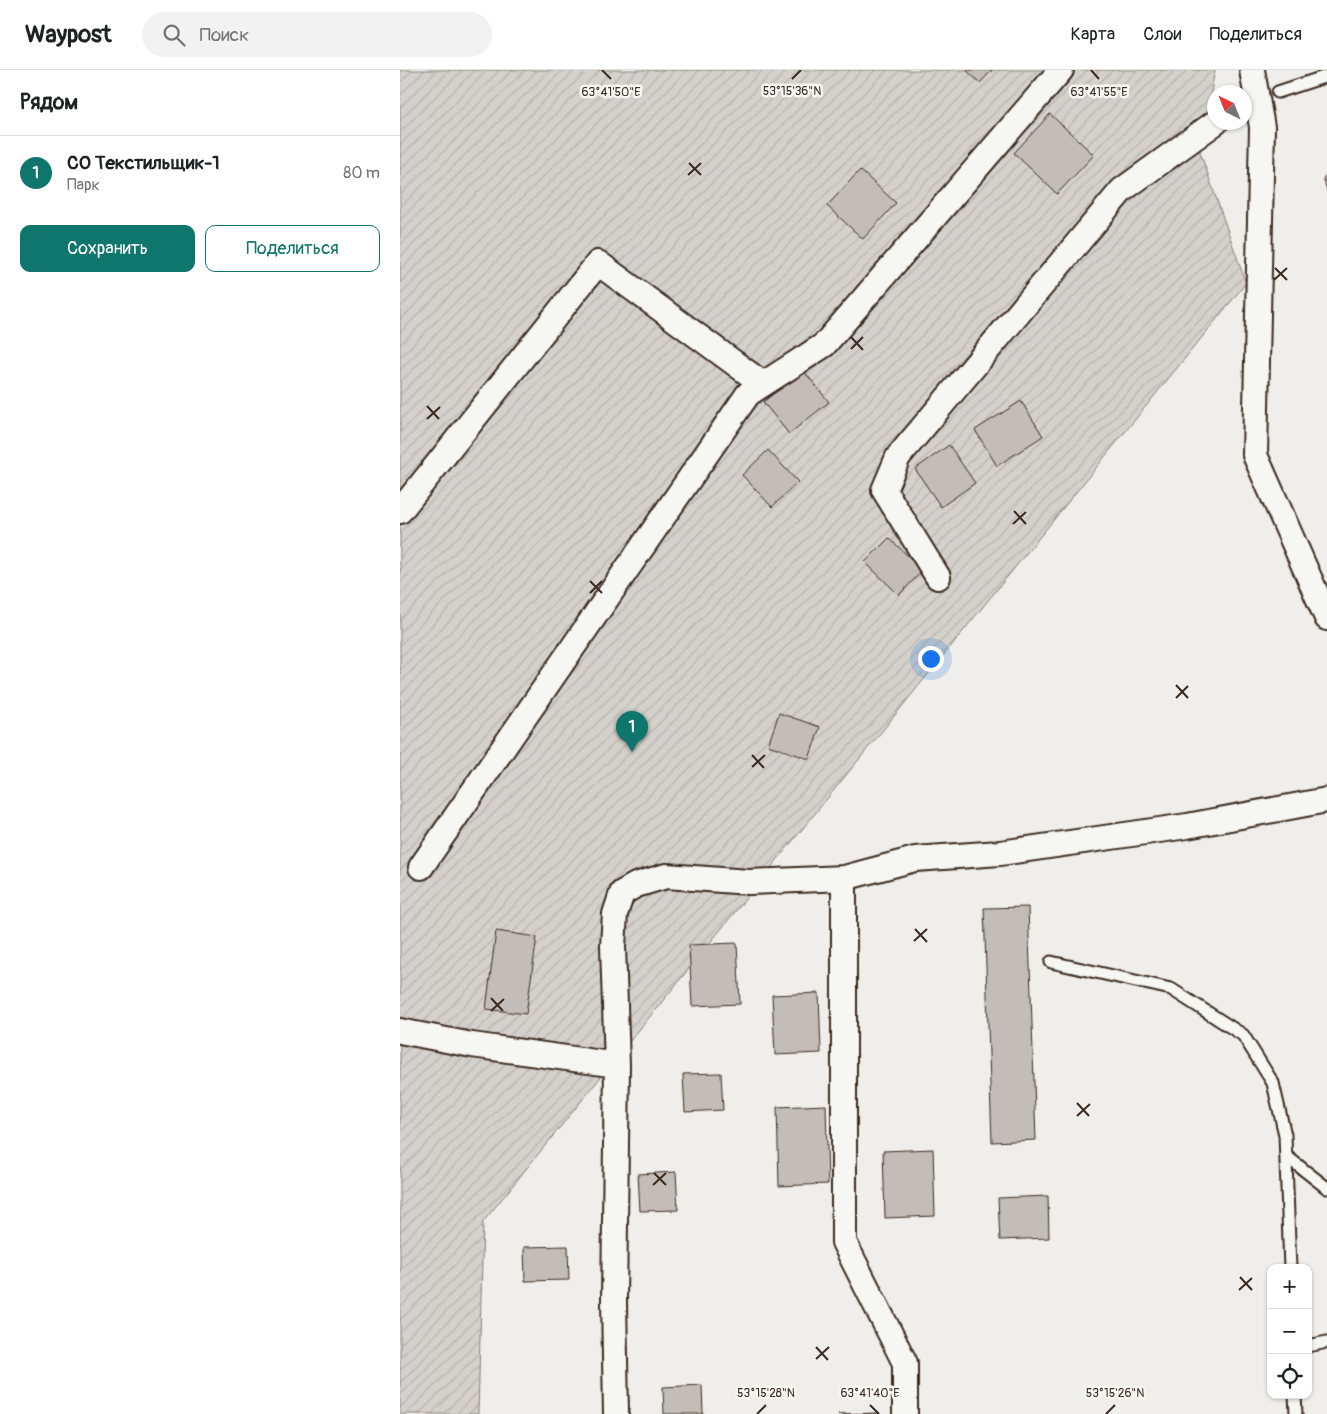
<!DOCTYPE html>
<html lang="ru">
<meta charset="utf-8">
<style>
:root{--surface:#fff;--page:#f2f2f2;--text:#202124;--muted:#757577;--line:#e0e0e0;--accent:#0f766e}
body{margin:0;font-family:Pangolin,sans-serif;background:var(--page);color:var(--text)}
.controls{position:absolute;right:15px;bottom:15px;display:grid;overflow:hidden;border-radius:10px;box-shadow:0 1px 4px #0004}
.controls button{width:45px;height:45px;display:grid;place-items:center;padding:0;border:0;border-bottom:1px solid var(--line);background:var(--surface);color:var(--text);font:25px sans-serif}
.compass{position:absolute;left:807px;top:15px;width:45px;height:45px;border-radius:50%;background:var(--surface);box-shadow:0 1px 4px #0004;rotate:317deg}
.you{position:absolute;left:530px;top:588px;width:18px;height:18px;margin:-12px;border:4px solid #fff;border-radius:50%;background:#1a73e8;box-shadow:0 0 0 8px #1a73e833}
.badge{display:grid;place-items:center;width:32px;height:32px;border-radius:50%;background:var(--accent);color:#fff;font-size:16px;font-weight:700}
.pin{position:absolute;translate:-50% -41px;filter:drop-shadow(0 1px 2px #0008)}
.pin::after{content:'';position:absolute;top:26px;width:18px;height:15px;background:inherit;clip-path:polygon(0 0,100% 0,50% 100%)}
.list{margin:0;padding:0;list-style:none}
h2{display:flex;justify-content:space-between;align-items:center;height:65px;margin:0;padding:0 20px;font-size:21px}
h2 small{font-size:16px;font-weight:400;color:var(--muted)}
.list li{display:grid;grid-template-columns:32px 1fr auto;gap:15px;align-items:center;box-sizing:border-box;height:75px;padding:0 20px;border-top:1px solid var(--line)}
.list b{display:block;font-size:19px;white-space:nowrap}
.list p{margin:0;font-size:16px;white-space:nowrap;color:var(--muted)}
.list em{font-size:16px;font-style:normal;color:var(--muted)}
.actions{display:flex;gap:10px;padding:15px 20px}
.actions a{flex:1;padding:11px 0;border:1px solid var(--accent);border-radius:10px;text-align:center;font-size:18px;color:var(--accent)}
.actions .main{background:var(--accent);color:#fff}
.icon{flex:none;width:28px;height:28px;fill:none;stroke:currentColor;stroke-width:2;stroke-linecap:round;stroke-linejoin:round}
.map{position:relative;flex:none;width:927px;height:1344px;overflow:hidden}
header{display:flex;align-items:center;gap:30px;box-sizing:border-box;height:70px;padding:0 25px;background:var(--surface);border-bottom:1px solid var(--line)}
header strong{font-size:24px}
nav{display:flex;gap:28px;margin-inline-start:auto;font-size:18px}
.search{width:350px;height:45px;background:var(--page);display:flex;align-items:center;gap:12px;box-sizing:border-box;padding:0 18px;border-radius:28px;color:var(--muted);font-size:19px}
main{display:flex}
aside{flex:1;background:var(--surface)}
.map>svg:first-child{display:block}
.garden{fill:url(#garden-furrows);stroke:#887e75}
.building{fill:#c2bdb7;stroke:#3b2a1e}
.lines{fill:none;stroke-linecap:round;stroke-linejoin:round}
.service-casing{stroke:#3b2a1e;stroke-width:15}
.minor-casing{stroke:#3b2a1e;stroke-width:28}
.service{stroke:#f6f6f2;stroke-width:11}
.minor{stroke:#f6f6f2;stroke-width:24}
.ticks{fill:none;stroke:#3b2a1e;stroke-width:2}
.ticks-label{font-size:12px;text-anchor:middle;fill:#3b2a1e;stroke:#f6f6f2;stroke-width:5;stroke-linejoin:round;paint-order:stroke}
</style>
<header>
<strong>Waypost</strong>
<div class="search"><svg class="icon" aria-label="search" viewBox="0 0 24 24"><circle cx="10" cy="10" r="6"/><path d="M15 15l6 6"/></svg>Поиск</div>
<nav><a>Карта</a><a>Слои</a><a>Поделиться</a></nav>
</header>
<main>
<aside>
<h2>Рядом<small></small></h2>
<ul class="list">
<li><span class="badge">1</span><div><b>СО Текстильщик-1</b><p>Парк</p></div><em>80 m</em></li>
</ul>
<div class="actions"><a class="main">Сохранить</a><a>Поделиться</a></div>
</aside>
<div class="map">
<svg width="927" height="1344" viewBox="0 0 927 1344">
<defs>
<pattern id="garden-furrows" width="10" height="10" patternUnits="userSpaceOnUse" patternTransform="scale(1.25)"><rect width="10" height="10" fill="#d4d1cc"/><path d="M-1 1l2-2M0 10L10 0M9 11l2-2" fill="none" stroke="#b7b4af"/></pattern>
</defs>
<rect width="100%" height="100%" fill="#efeeea"/>
<filter id="ink" filterUnits="userSpaceOnUse"><feTurbulence type="fractalNoise" baseFrequency=".02" numOctaves="2"/><feDisplacementMap in="SourceGraphic" scale="10" xChannelSelector="R" yChannelSelector="G"/><feConvolveMatrix kernelMatrix="1 2 1 2 8 2 1 2 1" color-interpolation-filters="sRGB"/></filter>
<g filter="url(#ink)">
<!-- garden -->
<path class="garden" d="M0 0H815L800 82 846 213 83 1152 78 1344H0Z"/>
<!-- building -->
<path class="building" d="M566 0H592L580 13Z
M650 44 694 85 657 124 614 83Z
M460 100 496 133 463 169 427 136Z
M927 106V120L923 108Z
M403 300 429 332 389 364 363 332Z
M621 331 643 366 597 396 575 360Z
M549 375 575 413 541 437 515 399Z
M368 380 398 412 372 437 342 405Z
M489 468 523 500 499 525 465 492Z
M379 643 420 657 409 689 368 675Z
M628 837 636 1070 592 1072 584 838Z
M96 861 137 867 126 944 86 939Z
M337 873 340 934 292 936 289 875Z
M419 923 421 983 375 985 372 925Z
M321 1003 323 1040 285 1042 283 1004Z
M426 1035 428 1114 379 1116 377 1037Z
M533 1079 535 1146 485 1148 483 1081Z
M276 1102 278 1140 240 1141 238 1104Z
M648 1126 649 1168 600 1170 598 1128Z
M168 1176 169 1210 125 1211 124 1177Z
M302 1315 303 1344H264L263 1317Z
M479 1343V1344H438Z"/>
<g class="lines">
<!-- service casing -->
<g class="service-casing">
<path id="service" d="M878 22 927 6
M651 892 771 919 843 965 873 1013 885 1065 890 1198
M886 1086 927 1118
M908 1276 927 1272
M895 1325 896 1344"/>
</g>
<!-- minor casing -->
<g class="minor-casing">
<path id="minor" d="M852 0 862 57 855 385 927 548
M0 441 198 193 363 314
M538 507 484 420 498 387 722 120 816 52
M21 797 348 324 424 275 661 0
M444 808V1172L505 1293V1344
M0 961 72 975 217 995
M216 1344 214 1231 217 995 213 876 215 844 222 823 236 815 266 806 349 812 444 808 515 789 600 783 787 756 927 730"/>
</g>
<!-- service -->
<use href="#service" class="service"/>
<!-- minor -->
<use href="#minor" class="minor"/>
</g>
</g>
<!-- ticks -->
<path class="ticks" d="M202 0 211 9M691 0 699 9M392 9 401 0M289 93 301 105M288 105 301 93M875 198 887 210M874 210 887 198M451 267 463 280M451 279 463 267M27 336 39 349M27 349 40 337M614 441 626 454M613 454 626 442M190 511 202 523M190 523 202 511M776 615 788 628M776 628 788 616M352 685 364 698M352 697 365 685M515 859 527 872M514 871 527 859M91 928 103 941M91 941 104 929M677 1033 689 1046M677 1046 690 1034M254 1103 266 1115M253 1115 266 1103M840 1207 852 1220M839 1220 852 1208M416 1277 428 1290M416 1289 429 1277M470 1335 479 1344M357 1344 366 1335M706 1344 715 1335"/>
<g class="ticks-label">
<text x="392" y="25">53°15'36"N</text>
<text x="211" y="26">63°41'50"E</text>
<text x="699" y="26">63°41'55"E</text>
<text x="470" y="1327">63°41'40"E</text>
<text x="366" y="1327">53°15'28"N</text>
<text x="715" y="1327">53°15'26"N</text>
</g>
</svg>
<div class="controls">
<button>+</button>
<button>−</button>
<button><svg class="icon" aria-label="locate" viewBox="0 0 24 24"><circle cx="12" cy="12" r="6"/><path d="M12 2v4M12 18v4M2 12h4M18 12h4"/></svg></button>
</div>
<svg class="compass" viewBox="-18 -18 36 36"><path d="M0-13l5 13h-10z" fill="#e53935"/><path d="M0 13l5-13h-10z" fill="#757577"/></svg>
<div class="you"></div>
<div class="pin badge" style="left:232px;top:682px">1</div>
</div>
</main>
